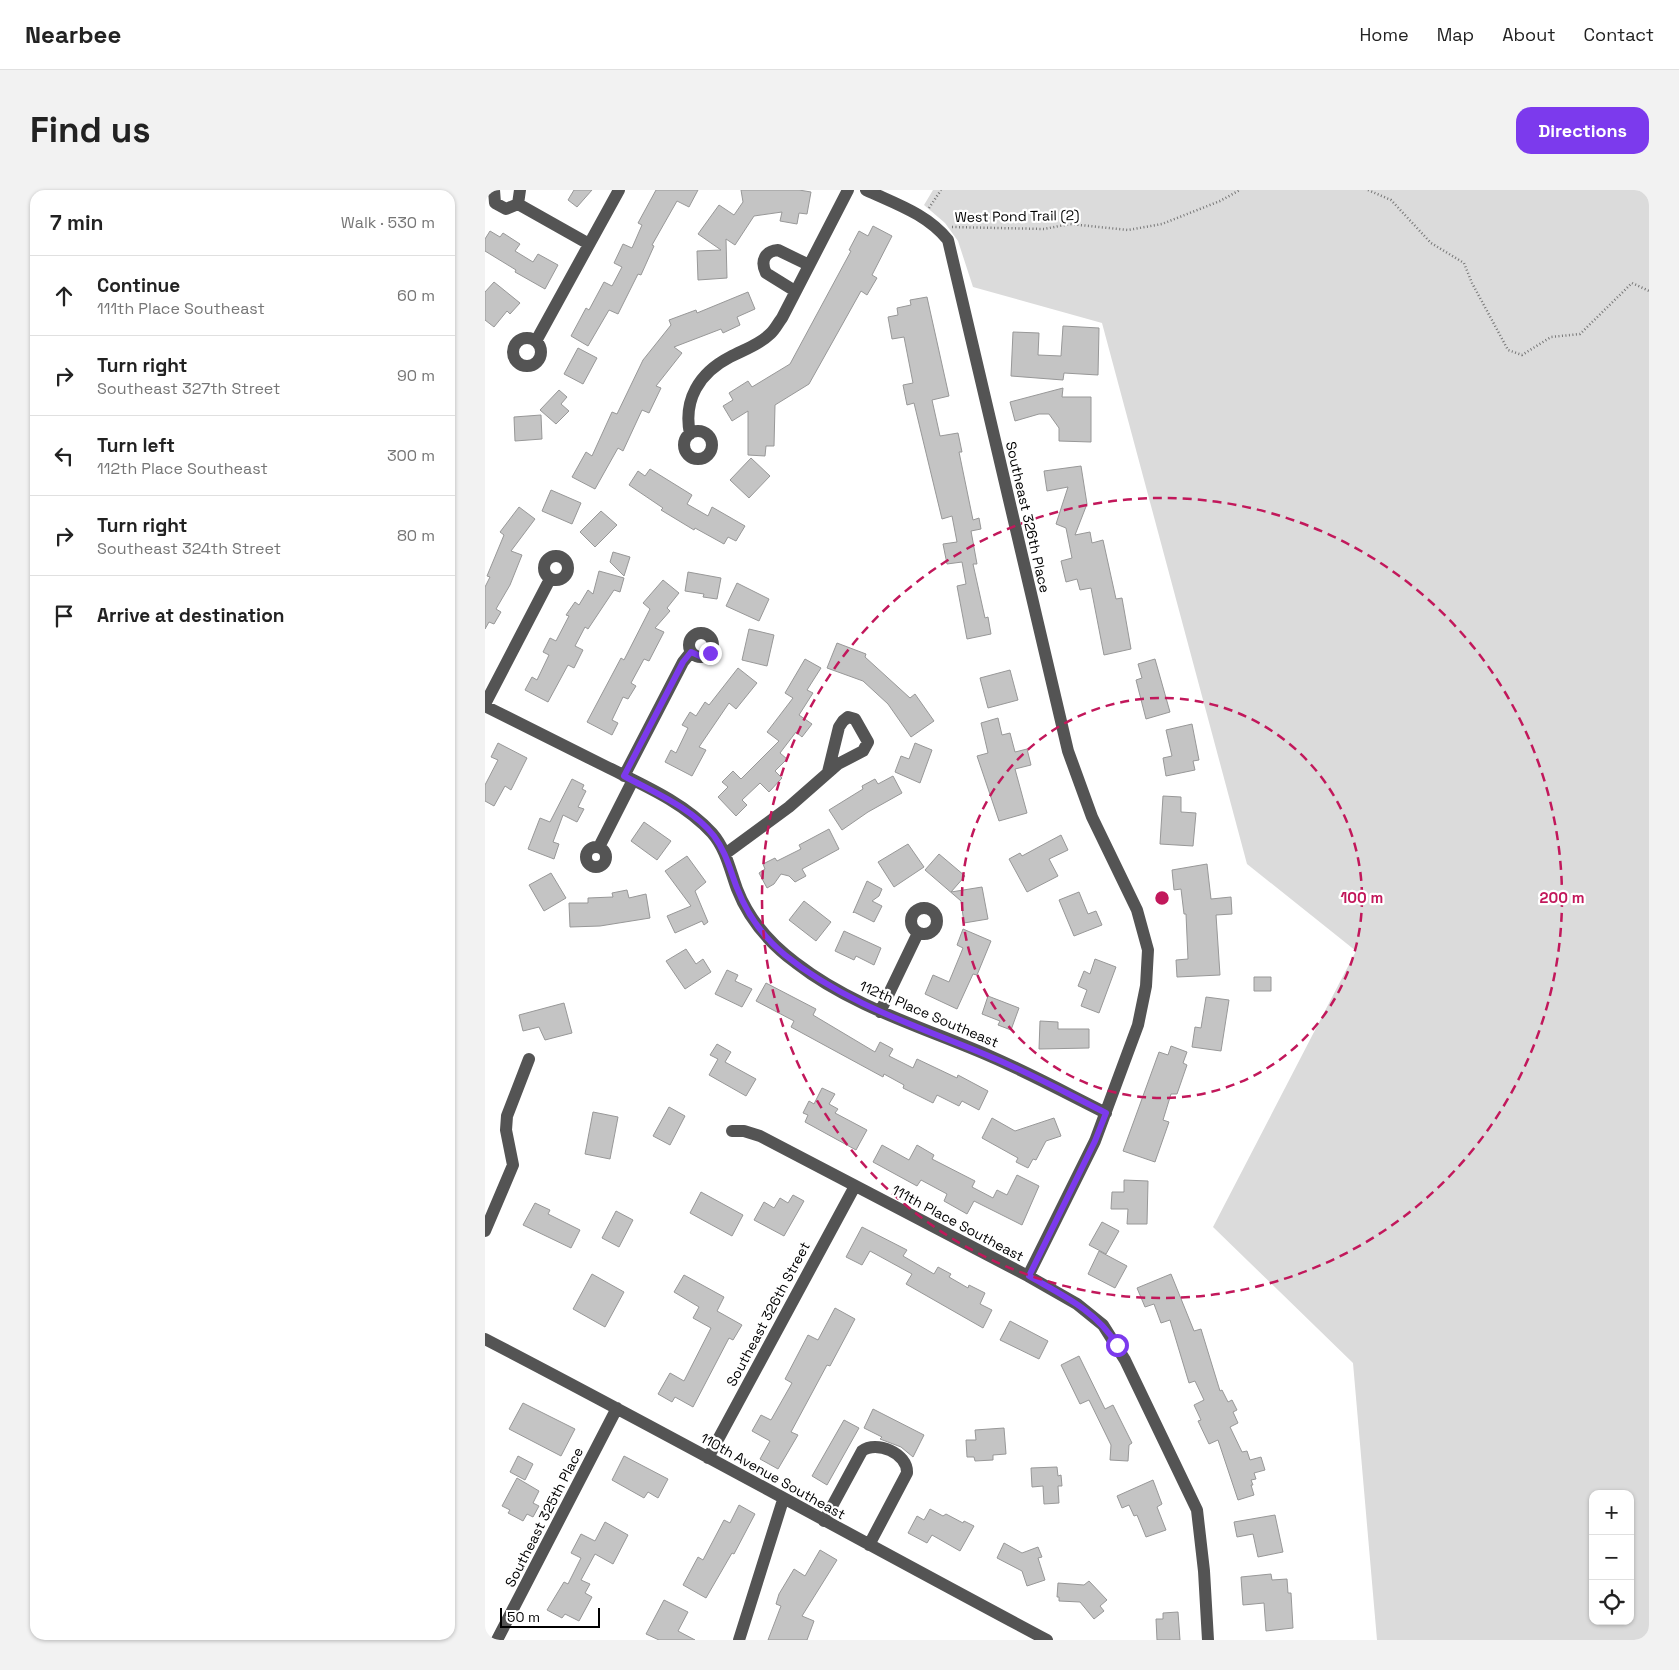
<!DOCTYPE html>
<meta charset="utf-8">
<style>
:root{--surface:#fff;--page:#f2f2f2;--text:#222;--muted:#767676;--line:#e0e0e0;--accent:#7c3aed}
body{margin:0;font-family:"Space Grotesk",sans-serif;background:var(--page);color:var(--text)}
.controls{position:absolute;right:15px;bottom:15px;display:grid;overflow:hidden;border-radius:10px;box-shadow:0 1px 4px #0004}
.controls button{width:45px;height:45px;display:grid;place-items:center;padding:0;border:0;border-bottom:1px solid var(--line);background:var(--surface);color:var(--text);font:25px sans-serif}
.scale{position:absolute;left:15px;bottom:12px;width:100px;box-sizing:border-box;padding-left:5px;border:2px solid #000;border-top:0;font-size:14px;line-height:18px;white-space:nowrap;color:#000;-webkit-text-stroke:4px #fff;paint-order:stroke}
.stop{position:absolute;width:15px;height:15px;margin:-11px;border:4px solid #7c3aed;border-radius:50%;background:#fff}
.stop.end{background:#7c3aed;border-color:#fff;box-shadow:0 1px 5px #0008}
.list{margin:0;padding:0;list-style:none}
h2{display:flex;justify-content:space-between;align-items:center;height:65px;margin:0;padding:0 20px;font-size:21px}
h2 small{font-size:16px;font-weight:400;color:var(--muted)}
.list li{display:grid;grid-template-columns:32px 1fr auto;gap:15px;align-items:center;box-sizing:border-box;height:80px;padding:0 20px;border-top:1px solid var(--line)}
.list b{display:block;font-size:19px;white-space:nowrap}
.list p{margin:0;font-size:16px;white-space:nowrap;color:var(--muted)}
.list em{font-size:16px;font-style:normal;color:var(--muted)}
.icon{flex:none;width:28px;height:28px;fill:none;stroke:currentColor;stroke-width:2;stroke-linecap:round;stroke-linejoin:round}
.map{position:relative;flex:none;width:1164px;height:1450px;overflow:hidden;border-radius:15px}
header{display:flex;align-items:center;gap:30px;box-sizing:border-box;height:70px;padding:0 25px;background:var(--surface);border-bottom:1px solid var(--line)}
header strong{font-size:24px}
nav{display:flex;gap:28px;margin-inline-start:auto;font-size:18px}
.intro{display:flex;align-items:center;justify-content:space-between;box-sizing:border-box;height:120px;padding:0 30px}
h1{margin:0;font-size:35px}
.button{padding:12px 22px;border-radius:15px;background:var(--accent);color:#fff;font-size:18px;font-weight:700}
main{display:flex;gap:30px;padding:0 30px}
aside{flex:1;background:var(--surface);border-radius:15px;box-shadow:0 1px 4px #0004}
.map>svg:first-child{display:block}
.green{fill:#dbdbdb;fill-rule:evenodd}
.building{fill:#c4c4c4;stroke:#989898}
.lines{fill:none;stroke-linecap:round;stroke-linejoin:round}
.path{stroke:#767676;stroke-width:2.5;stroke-dasharray:1 2.5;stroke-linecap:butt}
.minor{stroke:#545454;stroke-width:12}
.route{stroke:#7c3aed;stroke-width:6}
.ring{fill:none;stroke:#c2185b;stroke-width:2.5;stroke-dasharray:9 6}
.labels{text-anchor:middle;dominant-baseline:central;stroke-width:4.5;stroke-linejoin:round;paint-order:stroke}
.street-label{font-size:14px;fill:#000;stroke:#fff}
.centre{fill:#c2185b;stroke:#fff;stroke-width:2.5}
.ring-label{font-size:15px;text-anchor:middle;font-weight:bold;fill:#c2185b;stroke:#fff;stroke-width:4.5;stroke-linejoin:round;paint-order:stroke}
</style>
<header>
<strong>Nearbee</strong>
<nav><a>Home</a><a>Map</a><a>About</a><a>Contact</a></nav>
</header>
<div class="intro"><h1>Find us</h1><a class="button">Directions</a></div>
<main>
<aside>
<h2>7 min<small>Walk · 530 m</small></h2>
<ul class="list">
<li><svg class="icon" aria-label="ahead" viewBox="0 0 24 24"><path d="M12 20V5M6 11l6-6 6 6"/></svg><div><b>Continue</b><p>111th Place Southeast</p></div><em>60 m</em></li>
<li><svg class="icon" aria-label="right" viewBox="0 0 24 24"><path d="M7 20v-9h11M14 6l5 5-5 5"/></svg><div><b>Turn right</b><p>Southeast 327th Street</p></div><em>90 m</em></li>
<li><svg class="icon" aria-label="left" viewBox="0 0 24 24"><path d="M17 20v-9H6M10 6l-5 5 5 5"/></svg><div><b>Turn left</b><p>112th Place Southeast</p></div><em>300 m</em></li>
<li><svg class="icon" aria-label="right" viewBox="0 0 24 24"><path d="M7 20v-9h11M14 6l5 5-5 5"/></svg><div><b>Turn right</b><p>Southeast 324th Street</p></div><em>80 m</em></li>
<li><svg class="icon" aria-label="arrive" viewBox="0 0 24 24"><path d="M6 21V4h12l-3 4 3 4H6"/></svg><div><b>Arrive at destination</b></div></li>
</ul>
</aside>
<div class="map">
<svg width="1164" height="1450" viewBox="0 0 1164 1450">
<rect width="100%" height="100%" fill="#fff"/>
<!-- green -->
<path class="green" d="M448 0H1164V1450H892L868 1173 728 1037 871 761 762 674 617 133 488 97 473 51 460 33 439 15ZM1108 1304H1145V1431H1108Z"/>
<!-- building -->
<path class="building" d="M89 0H107L92 17 83 10Z
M171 0H213L204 17 192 11 167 55 169 56 156 85 153 84 133 124 124 120 103 156 86 146 101 118 104 120 119 92 127 96 137 77 129 73 138 54 147 58 157 35 153 33Z
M256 0H314L326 2 322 24 314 23 312 34 295 31 297 22 269 26 250 55 241 49 242 88 213 90 212 61 236 60 213 44 234 15 249 25 258 12Z
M388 36 407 46 387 85 392 88 382 105 376 101 324 194 290 215 289 256H281L280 266 263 265V221L247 231 238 216 248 210 244 203 263 191 267 197 305 174 366 61 364 60 374 41 383 46Z
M5 41 15 47 18 43 35 54 30 61 48 72 53 64 73 75 60 99 30 82 31 80 0 61V49Z
M9 92 35 113 25 124 22 121 9 137 0 130V102Z
M263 102 270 119 252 127 255 135 238 143 236 139 189 157 197 163 171 196 176 198 164 223 157 220 138 261 133 258 110 299 87 287 101 262 107 266 127 222 132 224 158 170 186 135 184 130 211 120 212 123Z
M442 107 464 206 447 210 455 246 473 243 477 262H474L488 330 494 328 496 339 486 341 492 374H488L500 428 503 427 506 444 482 449 472 396 481 394 477 372 462 374 458 354 472 352 467 326 457 329 429 213 422 215 418 195 428 193 419 147 407 149 403 127 413 125 412 118 426 115 425 110Z
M578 136 614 138 613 185 579 183 578 190 526 186 528 142 554 143 553 165 576 166Z
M93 158 112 168 98 194 79 184Z
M578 198 577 207H606V252L574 251V238L564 224H554L530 231 525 212Z
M74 200 82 207 76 214 84 221 71 234 55 220Z
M56 225 57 249 30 251 29 227Z
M266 268 285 286 264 308 245 290Z
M596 276 602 314 590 345 605 342 607 353 618 350 631 409 637 408 646 459 619 465 606 398 595 400 592 389 581 392 576 371 587 368 581 338 571 334 583 297 562 301 559 281Z
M165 279 207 305 202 314 223 326 227 317 260 336 251 351 243 347 239 354 210 338 209 340 176 320 178 318 144 295 153 281 160 286Z
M66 300 96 313 87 334 57 321Z
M34 317 50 329 26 361 37 365 25 395 11 419 16 422 9 434 4 432 0 439V397L5 387 2 386 19 345 15 342Z
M116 321 132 335 110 357 95 342Z
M128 362 145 367 139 386 125 372Z
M114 381 139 388 135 402 129 400 103 439 100 437 90 456 98 460 89 478 83 475 63 512 40 500 47 487 52 490 64 465 58 462 65 448 71 451 84 426 81 425 90 412 94 415 103 400 108 404Z
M203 382 236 388 232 409 218 407 219 404 200 401Z
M178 390 194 403 182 418 185 421 170 438 179 442 164 471 159 469 146 493 151 496 143 509 138 507 127 530 133 533 127 545 102 532 136 468 139 470 165 419 158 413Z
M252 393 284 409 274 431 241 416Z
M264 439 289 445 282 476 257 470Z
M352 453 381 464 380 467 425 508 430 504 449 531 426 547 403 514 378 491 342 478Z
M320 469 336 478 322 500 328 503 314 525 327 534 317 547 311 542 295 563 302 569 290 581 297 588 284 602 275 593 257 610 262 615 251 626 233 607 243 597 237 592 248 581 256 589 294 551 282 542 308 508 300 503Z
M670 469 685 522 661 529 651 490 657 488 653 474Z
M253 478 272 493 251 519 244 513 214 557 221 560 207 586 180 572 186 560 191 563 203 538 197 535 205 522 211 526 220 512 224 515Z
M525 480 533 510 503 518 495 488Z
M513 528 517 545 525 543 530 562 542 559 546 575 530 579 542 623 514 631 492 566 503 563 496 533Z
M707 534 714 570 708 571 710 580 681 586 678 568 687 566 681 540Z
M13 553 42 568 26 600 20 596 9 616 0 611V595L13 570 6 567Z
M430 553 447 560 435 593 410 582 416 566 424 569Z
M408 586 417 603 383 622 357 640 344 620 378 599 377 596 390 589 393 594Z
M87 589 99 595 97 599 101 601 93 617 99 619 92 632 78 625 68 652 74 654 69 669 43 659 55 628 65 632Z
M678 606 696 607V622L711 623 708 656 675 654Z
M159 632 186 651 172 670 146 651Z
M344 639 354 659 317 679 321 686 310 692 304 686 296 684 289 694 282 698 274 683 280 679 278 674 290 668 292 671 316 659 314 655Z
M576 645 583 660 564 669 573 686 542 702 524 669 535 663 537 666Z
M423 654 439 677 409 697 393 672Z
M454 664 480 686 466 702 497 697 503 729 479 733 476 711 440 680Z
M202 666 221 692 210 701 223 732 219 735 217 731 190 743 182 726 206 716 180 681Z
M722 674 726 709 746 707 747 724 731 725 735 785 692 787 691 770 703 769 701 724H699L696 699 689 700 687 680Z
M66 683 81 708 59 721 44 695Z
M382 691 397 699 394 706 387 711 397 716 389 732 369 722 368 723Z
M142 700 144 708 161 704 165 728 115 736 85 737 84 713H103V708L128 707 127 703Z
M594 702 603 724 611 721 617 735 589 746 574 710Z
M319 711 346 732 331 751 304 730Z
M478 739 506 751 492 785 488 784 472 819 440 804 448 785 464 792 478 758 472 755Z
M359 741 396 758 389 775 371 766 369 770 350 761Z
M201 759 211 774 218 769 226 782 200 799 181 771Z
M610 769 631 777 614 823 596 816 602 800 593 796 599 781 605 784Z
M242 780 253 785 250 791 267 799 257 817 230 804Z
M769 787H786V801H769Z
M281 793 331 819 328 825 390 862 395 852 408 859 404 866 428 878 432 869 472 888 473 885 503 901 494 920 477 911 474 916 452 905 448 913 418 898 419 895 399 884 398 887 306 837 309 831 271 811Z
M503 806 534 818 526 840 513 835 515 831 497 824Z
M721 807 744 810 736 861 707 857 710 837 716 838Z
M79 813 87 843 60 850 54 837 38 841 34 825Z
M555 831 573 832V839H604V858L554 859Z
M232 854 246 862 240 872 271 889 261 906 224 885 233 869 225 865Z
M686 856 702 862 698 873 702 875 692 904H686L678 930 684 932 670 972 638 961 674 862 683 865Z
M337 898 350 904 344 914 353 919 350 923 382 940 371 960 320 932 323 925 318 923 324 911 329 914Z
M184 917 200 926 185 955 168 946Z
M108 922 133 927 125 969 100 964Z
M507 928 530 941 569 928 576 946 561 951 551 970 548 969 543 978 531 972 533 968 497 948Z
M397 955 424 970 432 955 449 965 447 969 490 991 487 997 508 1008 512 1000 522 1005 532 985 554 996 537 1035 489 1011 482 1024 459 1011 462 1004 436 990 432 996 388 972Z
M639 990 663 991 662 1034H642L643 1019H626L627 1002H639Z
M216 1002 258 1025 247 1046 205 1023Z
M308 1005 319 1011 299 1046 269 1030 279 1012 289 1018 295 1008 303 1013Z
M50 1013 65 1020 63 1024 95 1040 86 1058 38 1035Z
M131 1021 148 1030 134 1057 117 1048Z
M617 1032 634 1041 621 1064 604 1055Z
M377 1037 422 1060 418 1066 449 1084 453 1077 466 1084 464 1087 483 1098 484 1095 500 1103 495 1114 507 1120 498 1138 421 1094 427 1084 385 1061 377 1075 361 1067Z
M614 1061 642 1076 630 1098 603 1084Z
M107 1084 139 1102 120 1137 88 1119Z
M686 1084 709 1141 716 1139 735 1201 737 1200 743 1212 747 1210 752 1220 748 1222 753 1233 745 1237 757 1262 762 1261 765 1270 776 1267 780 1280 769 1283 771 1289 766 1290 768 1295H766L769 1305 753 1310 733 1250 724 1254 713 1231 716 1230 709 1215 719 1210 710 1191 704 1193 685 1130 676 1133 669 1114 660 1117 652 1098Z
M199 1085 239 1107 232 1121 257 1135 248 1150 244 1148 208 1217 190 1207 187 1212 173 1204 185 1183 199 1191 226 1138 208 1128 214 1117 189 1102Z
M350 1118 370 1129 345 1176 342 1175 306 1242 313 1245 293 1279 275 1269 285 1251 267 1241 276 1225 286 1230 307 1193 300 1189 323 1145 333 1150Z
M525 1131 563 1151 554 1169 515 1150Z
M594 1166 620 1219 628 1215 647 1253 644 1255 643 1271 625 1270 626 1255 604 1210 595 1214 576 1175Z
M38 1213 90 1239 76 1266 24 1239Z
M388 1219 439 1245 428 1267 416 1257 395 1249 397 1247 379 1238Z
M359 1230 374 1238 342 1295 327 1286Z
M519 1238 521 1264 508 1265V1270L490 1271 489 1267H482L481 1250H491L490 1240Z
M33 1266 48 1274 40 1290 25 1282Z
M139 1266 183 1289 173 1308 163 1302 159 1308 127 1290Z
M572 1277 573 1286 576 1285 577 1296H573L574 1313 559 1314 558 1296 547 1297 546 1278Z
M32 1288 54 1301 48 1313 54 1316 48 1327 42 1324 38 1331 23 1323 25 1320 17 1316Z
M668 1290 677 1314 672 1317 681 1340 661 1347 652 1325 649 1326 644 1315 637 1318 632 1306Z
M254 1315 270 1324 249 1364 247 1363 221 1408 198 1395 213 1367 218 1370 239 1330 245 1333Z
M445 1319 458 1326 461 1324 478 1333 479 1331 489 1336 475 1361 447 1345 442 1353 423 1343 432 1326 439 1330Z
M790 1325 798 1362 773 1367 768 1344 752 1347 749 1332Z
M120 1332 143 1345 128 1374 110 1364 96 1390 105 1394 100 1403 107 1407 94 1431 80 1424 77 1428 62 1420 79 1392 83 1394 96 1368 86 1363 96 1344 110 1351Z
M519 1353 537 1363 553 1357 557 1367 553 1368 560 1390 542 1396 537 1381 512 1368Z
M335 1360 352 1370 317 1426 329 1431 322 1450H283L296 1416 291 1414 294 1404 309 1379 320 1386Z
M786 1384 787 1390 802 1389 803 1403H806L808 1438 781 1441 779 1413 758 1415 756 1387Z
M604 1391 622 1410 615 1416 619 1421 609 1429 595 1412 574 1411V1407H572L573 1393 599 1395Z
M179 1410 203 1422 193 1441 210 1450H174L161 1444Z
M693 1422 695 1450H672L671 1429H678V1423Z"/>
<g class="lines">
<!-- path -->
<path class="path" d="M883 0 906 10 946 53 979 73 987 93 1023 160 1037 165 1066 147 1095 144 1147 93 1164 101
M444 18 456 0
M467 37 559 39 585 34 643 40 677 34 735 11 755 0"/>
<!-- minor -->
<path class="minor" d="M9 0 10 13 21 19 33 14 35 0
M381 0C411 14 442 24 463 50L583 561 607 627 652 720 663 760 661 796 653 835 610 951 543 1086
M33 14 104 54
M310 101 281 83C275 71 280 61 293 60L324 75
M28 162a14 14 0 1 1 28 0a14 14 0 1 1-28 0Z
M51 151 134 0
M199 255a14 14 0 1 1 28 0a14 14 0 1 1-28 0Z
M205 244C198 210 214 183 245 167 258 160 274 155 285 144 290 140 293 133 297 128L363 0
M59 378a12 12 0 1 1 24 0a12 12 0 1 1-24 0Z
M204 455a12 12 0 1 1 24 0a12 12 0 1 1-24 0Z
M0 514 65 389
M0 516C40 536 80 556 120 576 156 594 199 612 227 643 241 659 245 680 252 699 264 730 284 753 311 773 369 818 441 838 507 867 546 884 583 904 621 923
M139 586 198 472 206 462
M101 667a10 10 0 1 1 20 0a10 10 0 1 1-20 0Z
M114 657 148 590
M240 664 304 617 353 574 378 561 383 552 370 529 363 527 358 531 354 537 343 582
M426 731a13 13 0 1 1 26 0a13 13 0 1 1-26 0Z
M395 822 433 743
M247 941H259L275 946 543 1086 592 1114 618 1135 640 1170 712 1320 719 1381 723 1450
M0 1041 28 975 21 940 22 926 44 869
M0 1149C189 1247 374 1350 562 1450
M223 1268 370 996
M339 1331 377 1261C391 1250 423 1263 422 1283L384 1355
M12 1450 132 1218
M254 1450 298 1310"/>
</g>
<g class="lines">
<!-- route -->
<path class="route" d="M225 463 217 467 206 462 198 472 139 586C170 603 207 618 229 646 241 662 245 680 252 698 262 724 278 747 300 765 360 814 435 837 506 867 545 883 583 904 621 923L610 951 544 1086C577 1105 612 1121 632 1155"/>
</g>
<!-- distance rings -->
<g class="ring">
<circle cx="677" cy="708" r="200"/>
<circle cx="677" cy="708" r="400"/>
</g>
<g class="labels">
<!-- street labels -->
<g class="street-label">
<text transform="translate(532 26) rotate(-1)">West Pond Trail (2)</text>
<text transform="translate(543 327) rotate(77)">Southeast 326th Place</text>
<text transform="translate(444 824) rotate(23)">112th Place Southeast</text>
<text transform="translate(473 1033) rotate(28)">111th Place Southeast</text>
<text transform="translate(283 1124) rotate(-62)">Southeast 326th Street</text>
<text transform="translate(288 1286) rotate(29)">110th Avenue Southeast</text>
<text transform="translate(59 1327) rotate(-63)">Southeast 325th Place</text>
</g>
</g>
<circle cx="677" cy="708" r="8" class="centre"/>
<g class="ring-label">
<text x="877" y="713">100 m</text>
<text x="1077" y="713">200 m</text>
</g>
</svg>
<div class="controls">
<button>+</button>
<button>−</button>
<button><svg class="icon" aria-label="locate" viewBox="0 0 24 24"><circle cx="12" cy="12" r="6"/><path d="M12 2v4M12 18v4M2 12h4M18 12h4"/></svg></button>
</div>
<div class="scale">50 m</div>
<div class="stop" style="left:632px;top:1155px"></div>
<div class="stop end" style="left:225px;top:463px"></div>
</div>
</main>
